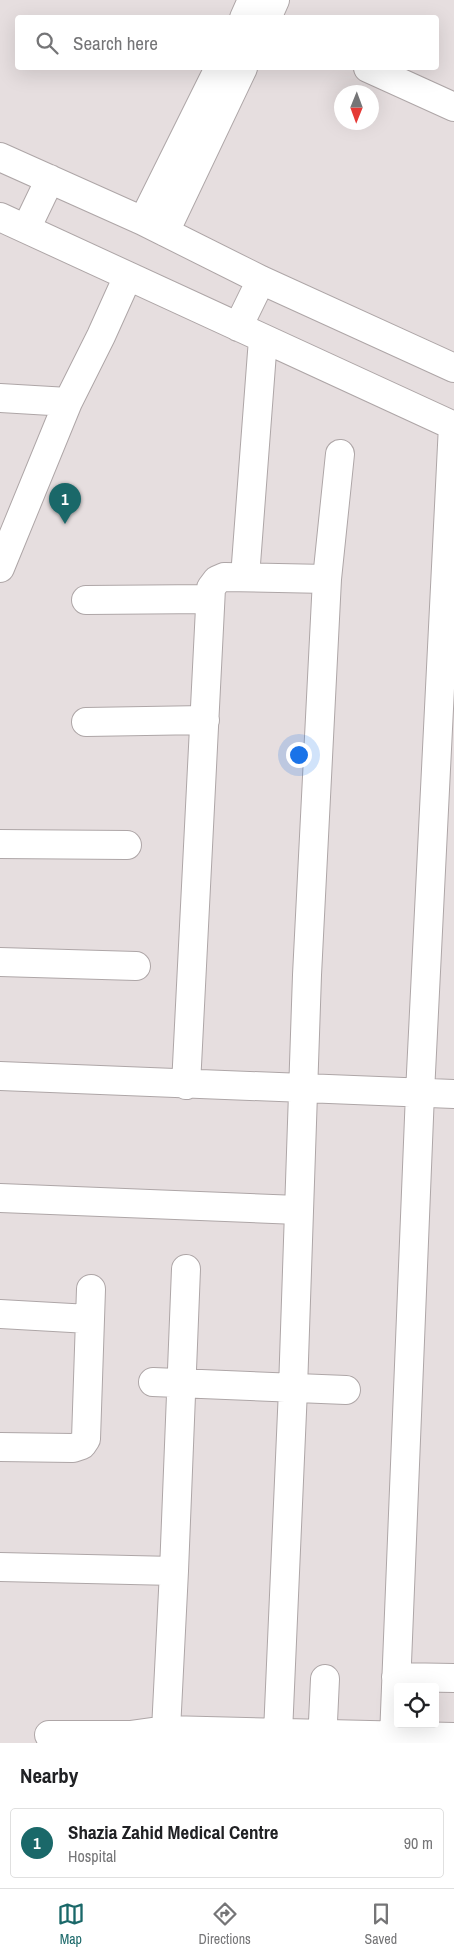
<!DOCTYPE html>
<style>
:root{--surface:#fff;--page:#f6f6f6;--text:#202124;--muted:#757577;--line:#e0e0e0;--accent:#1a6869}
body{margin:0;font-family:"Archivo Narrow",sans-serif;background:var(--page);color:var(--text)}
.controls{position:absolute;right:15px;bottom:15px;display:grid;overflow:hidden;border-radius:5px;box-shadow:0 5px 20px #0002}
.controls button{width:45px;height:45px;display:grid;place-items:center;padding:0;border:0;border-bottom:1px solid var(--line);background:var(--surface);color:var(--text);font:25px sans-serif}
.compass{position:absolute;left:334px;top:85px;width:45px;height:45px;border-radius:50%;background:var(--surface);box-shadow:0 5px 20px #0002;rotate:181deg}
.you{position:absolute;left:298px;top:754px;width:18px;height:18px;margin:-12px;border:4px solid #fff;border-radius:50%;background:#1a73e8;box-shadow:0 0 0 8px #1a73e833}
.badge{display:grid;place-items:center;width:32px;height:32px;border-radius:50%;background:var(--accent);color:#fff;font-size:16px;font-weight:700}
.pin{position:absolute;translate:-50% -41px;filter:drop-shadow(0 1px 2px #0008)}
.pin::after{content:'';position:absolute;top:26px;width:18px;height:15px;background:inherit;clip-path:polygon(0 0,100% 0,50% 100%)}
.list{margin:0;padding:0;list-style:none}
h2{display:flex;justify-content:space-between;align-items:center;height:65px;margin:0;padding:0 20px;font-size:21px}
h2 small{font-size:16px;font-weight:400;color:var(--muted)}
.list li{display:grid;grid-template-columns:32px 1fr auto;gap:15px;align-items:center;box-sizing:border-box;height:70px;margin:0 10px 10px;padding:0 10px;border:1px solid var(--line);border-radius:5px}
.list b{display:block;font-size:19px;white-space:nowrap}
.list p{margin:0;font-size:16px;white-space:nowrap;color:var(--muted)}
.list em{font-size:16px;font-style:normal;color:var(--muted)}
.icon{flex:none;width:28px;height:28px;fill:none;stroke:currentColor;stroke-width:2;stroke-linecap:round;stroke-linejoin:round}
.map{position:relative;flex:none;width:454px;height:1743px;overflow:hidden}
.search{position:absolute;background:var(--surface);box-shadow:0 5px 20px #0002;left:15px;right:15px;top:15px;height:55px;display:flex;align-items:center;gap:12px;box-sizing:border-box;padding:0 18px;border-radius:5px;color:var(--muted);font-size:19px}
.sheet{height:145px;background:var(--surface)}
nav{display:flex;justify-content:space-around;align-items:center;box-sizing:border-box;height:70px;border-top:1px solid var(--line);background:var(--surface);font-size:14px;color:var(--muted)}
nav a{display:grid;justify-items:center;gap:2px}
nav .on{color:var(--accent)}
.map>svg:first-child{display:block}
.lines{fill:none;stroke-linecap:round;stroke-linejoin:round}
.minor-casing{stroke:#aea6a7;stroke-width:30}
.minor{stroke:#fff;stroke-width:28}
</style>
<div class="map">
<svg width="454" height="1743" viewBox="0 0 454 1743">
<rect width="100%" height="100%" fill="#e6dedf"/>
<g class="lines">
<!-- minor casing -->
<g class="minor-casing">
<path id="minor" d="M244 18 252 0
M267 18 275 0
M368 68 454 107
M0 157 143 221 261 280 454 368
M0 217 454 426
M143 221 219 68
M26 229 50 179
M165 232 243 68
M238 327 261 280
M0 398 68 402
M0 568 68 402 101 336 128 276
M245 577 263 339
M86 600 209 599
M86 722 205 720
M0 844 127 845
M0 962 136 966
M0 1076 454 1094
M186 1085 211 588 217 580 224 577 327 579
M0 1198 298 1210
M0 1314 89 1319
M153 1382 346 1390
M0 1447 73 1448 82 1445 86 1439 91 1289
M0 1567 174 1571
M396 1677 454 1678
M166 1730 174 1571 186 1269
M278 1733 293 1389 307 975 327 579 340 454
M49 1735H130L166 1730 454 1737
M394 1737 420 1093 453 425
M322 1743 325 1679"/>
</g>
<!-- minor -->
<use href="#minor" class="minor"/>
</g>
</svg>
<div class="controls">
<button><svg class="icon" aria-label="locate" viewBox="0 0 24 24"><circle cx="12" cy="12" r="6"/><path d="M12 2v4M12 18v4M2 12h4M18 12h4"/></svg></button>
</div>
<svg class="compass" viewBox="-18 -18 36 36"><path d="M0-13l5 13h-10z" fill="#e53935"/><path d="M0 13l5-13h-10z" fill="#757577"/></svg>
<div class="you"></div>
<div class="pin badge" style="left:65px;top:524px">1</div>
<div class="search"><svg class="icon" aria-label="search" viewBox="0 0 24 24"><circle cx="10" cy="10" r="6"/><path d="M15 15l6 6"/></svg>Search here</div>
</div>
<section class="sheet">
<h2>Nearby<small></small></h2>
<ul class="list">
<li><span class="badge">1</span><div><b>Shazia Zahid Medical Centre</b><p>Hospital</p></div><em>90 m</em></li>
</ul>
</section>
<nav>
<a class="on"><svg class="icon" aria-label="map" viewBox="0 0 24 24"><path d="M3 6l6-2 6 2 6-2v14l-6 2-6-2-6 2zM9 4v14M15 6v14"/></svg>Map</a>
<a><svg class="icon" aria-label="directions" viewBox="0 0 24 24"><path d="M12 3l9 9-9 9-9-9zM9 14v-3h6M13 9l2 2-2 2"/></svg>Directions</a>
<a><svg class="icon" aria-label="saved" viewBox="0 0 24 24"><path d="M7 4h10v16l-5-4-5 4z"/></svg>Saved</a>
</nav>
